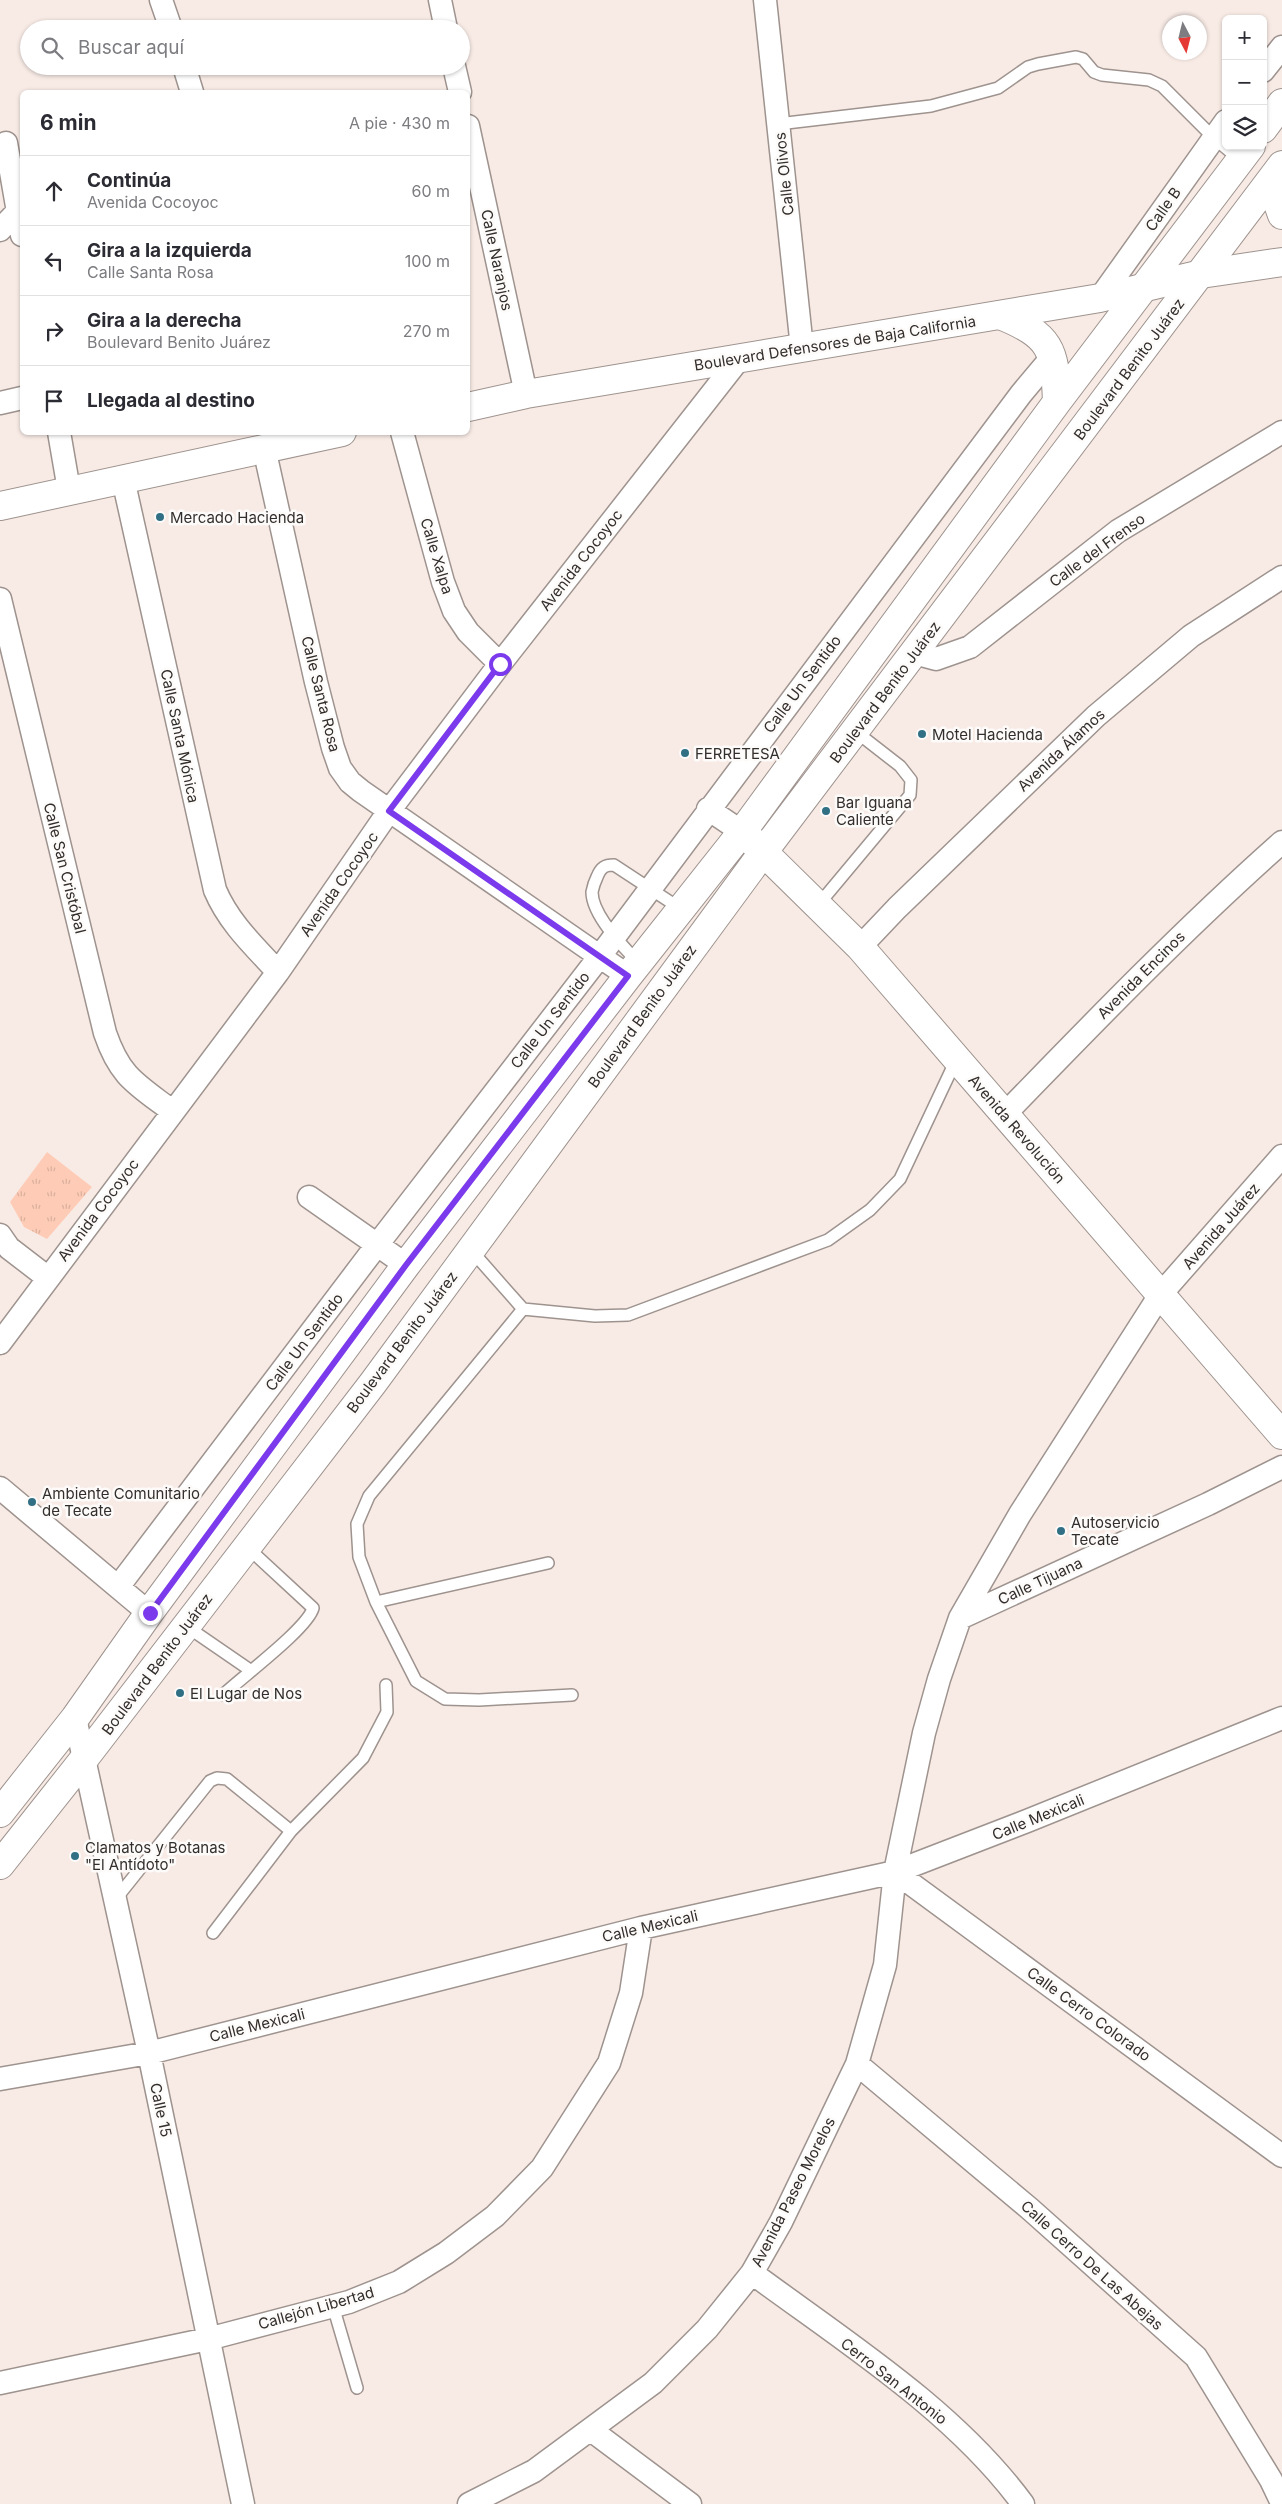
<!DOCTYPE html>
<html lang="es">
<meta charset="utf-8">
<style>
:root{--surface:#fff;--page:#f2f2f3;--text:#2b2b33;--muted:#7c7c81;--line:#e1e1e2}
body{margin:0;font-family:Inter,sans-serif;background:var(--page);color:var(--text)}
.controls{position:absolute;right:15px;top:15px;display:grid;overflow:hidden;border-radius:8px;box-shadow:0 1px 4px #0004}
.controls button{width:45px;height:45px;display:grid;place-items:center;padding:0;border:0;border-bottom:1px solid var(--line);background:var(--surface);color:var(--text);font:25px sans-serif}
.compass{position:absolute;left:1162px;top:15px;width:45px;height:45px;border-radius:50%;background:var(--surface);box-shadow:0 1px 4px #0004;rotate:173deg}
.stop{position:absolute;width:15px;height:15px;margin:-11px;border:4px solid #7c3aed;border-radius:50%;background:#fff}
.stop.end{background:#7c3aed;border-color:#fff;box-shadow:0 1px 5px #0008}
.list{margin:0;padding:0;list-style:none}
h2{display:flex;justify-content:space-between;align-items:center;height:65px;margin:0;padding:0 20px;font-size:21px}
h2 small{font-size:16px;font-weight:400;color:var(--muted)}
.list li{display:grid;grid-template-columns:32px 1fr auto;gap:15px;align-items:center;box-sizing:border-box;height:70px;padding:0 20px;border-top:1px solid var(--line)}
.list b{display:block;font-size:19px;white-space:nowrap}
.list p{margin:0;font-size:16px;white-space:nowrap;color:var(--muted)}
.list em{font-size:16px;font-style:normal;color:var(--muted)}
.icon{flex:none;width:28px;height:28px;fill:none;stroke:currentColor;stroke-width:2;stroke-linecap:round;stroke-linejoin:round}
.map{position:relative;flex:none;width:1282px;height:2504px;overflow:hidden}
.search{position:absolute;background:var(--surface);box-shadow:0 1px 4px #0004;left:20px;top:20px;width:450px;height:55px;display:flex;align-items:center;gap:12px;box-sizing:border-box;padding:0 18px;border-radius:28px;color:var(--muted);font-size:19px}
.panel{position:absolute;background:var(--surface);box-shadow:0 1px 4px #0004;left:20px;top:90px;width:450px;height:345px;border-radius:8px}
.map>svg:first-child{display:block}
.grass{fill:url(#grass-tufts)}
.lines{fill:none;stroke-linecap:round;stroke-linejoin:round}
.lane-casing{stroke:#9e938e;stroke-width:14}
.street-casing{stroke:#9e938e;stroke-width:25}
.secondary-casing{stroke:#9e938e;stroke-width:30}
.primary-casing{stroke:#9e938e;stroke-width:30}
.lane{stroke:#fff;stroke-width:11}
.street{stroke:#fff;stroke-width:22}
.secondary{stroke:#fff;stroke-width:28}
.primary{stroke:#fff;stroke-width:28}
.route{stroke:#7c3aed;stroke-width:6}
.poi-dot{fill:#316f85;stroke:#fdfbfa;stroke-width:2}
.labels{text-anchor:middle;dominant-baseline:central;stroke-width:5;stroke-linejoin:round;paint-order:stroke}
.street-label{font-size:15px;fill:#322e2b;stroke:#fdfbfa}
.poi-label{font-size:15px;fill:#322e2b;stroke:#fdfbfa;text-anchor:start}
</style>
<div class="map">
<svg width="1282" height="2504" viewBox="0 0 1282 2504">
<defs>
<pattern id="grass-tufts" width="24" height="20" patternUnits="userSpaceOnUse" patternTransform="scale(1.25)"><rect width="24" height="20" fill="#feccb6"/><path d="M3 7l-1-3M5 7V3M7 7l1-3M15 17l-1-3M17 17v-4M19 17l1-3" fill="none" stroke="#dab09d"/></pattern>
</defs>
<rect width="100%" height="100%" fill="#f8ebe6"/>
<!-- grass -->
<path class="grass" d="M47 1152 92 1187 47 1239 24 1227 10 1202Z"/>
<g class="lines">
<!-- lane casing -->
<g class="lane-casing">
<path id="lane" d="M778 124 931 106 998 88 1028 67 1038 64 1076 57 1083 59 1094 72 1102 75 1149 80 1162 86 1213 137 1240 160
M819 904 910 795 911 780 900 766 855 731
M639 963C623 947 592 915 592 892 593 887 595 881 597 877 601 867 605 865 614 865L681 909
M471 1250 523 1309 595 1316 628 1315 828 1240 870 1210 900 1179 956 1060
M523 1309 369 1496 357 1524 359 1557 376 1602 416 1681 445 1699 479 1700 572 1695
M376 1602 548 1563
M186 1626 250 1670
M223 1695C242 1677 308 1628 313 1608L247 1547
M115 1900 210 1781 217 1778 227 1779 291 1831
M213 1933 291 1831 363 1758 387 1712 386 1685
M333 2306 357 2388"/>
</g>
<!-- street casing -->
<g class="street-casing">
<path id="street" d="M161 0 171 29
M440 0 446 29
M765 0 802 348
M184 66 192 92
M454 66 460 92
M1263 71 1282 47
M468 126 526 394
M6 143 22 235
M0 230 18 211
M1100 298 1226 121
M0 403 22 398
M59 432 69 490
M402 432 443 582 454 611 468 632 500 664
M264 448 316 682 333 748 340 768 350 782 361 791 628 976
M123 479 215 890C229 923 254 946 278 972
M0 599 105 1033C120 1077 136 1084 172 1111
M914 653 936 659 970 647 1118 531 1282 432
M708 809 742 832
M860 947 897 908 1096 716 1191 636 1282 577
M1005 1114C1095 1021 1185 928 1282 842
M309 1197 406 1265
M0 1235 9 1248 48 1278
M0 1343 278 972 389 811 500 664 739 359
M0 1488 149 1613
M118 1587 377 1245 600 956 1021 394 1052 357
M960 1618 1208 1504 1282 1467
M75 1718 149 2053 243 2504
M895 1872 1282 2156
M857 2064 1030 2209 1196 2357 1271 2480 1282 2503
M0 2079 149 2053 641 1928 895 1872 1027 1821 1282 1718
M752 2273C844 2341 954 2410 1023 2504
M0 2383 208 2339 349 2302 399 2282 446 2253 495 2216 542 2168 609 2063 631 1993 641 1928
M591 2430 690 2504
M469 2504 534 2471 653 2383 707 2329 752 2273 781 2222 857 2064 885 1965 895 1872 924 1733 939 1679 960 1618 1020 1514 1160 1295 1282 1156"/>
</g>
<!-- secondary casing -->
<g class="secondary-casing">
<path id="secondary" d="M468 407 526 394 1100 298 1201 274 1282 262
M0 506 342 432
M747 836 860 947 1282 1435"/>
</g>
<!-- primary casing -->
<g class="primary-casing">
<path id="primary" d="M1263 129 1282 103
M1277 172V201L1282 215
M1000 315C1051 336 1055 348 1057 402
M0 1813 75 1718 149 1613 406 1265 628 976 742 832 1057 402 1251 146
M0 1865 84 1759 373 1383 764 851 1282 165"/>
</g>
<!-- lane -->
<use href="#lane" class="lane"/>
<!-- street -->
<use href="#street" class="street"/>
<!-- secondary -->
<use href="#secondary" class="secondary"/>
<!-- primary -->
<use href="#primary" class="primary"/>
</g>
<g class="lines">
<!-- route -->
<path class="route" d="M150 1613 406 1265 628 976 389 811 500 664"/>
</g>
<!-- markers -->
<g class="poi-dot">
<circle cx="160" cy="517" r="5"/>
<circle cx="922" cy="734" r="5"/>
<circle cx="685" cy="753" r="5"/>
<circle cx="826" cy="811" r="5"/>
<circle cx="32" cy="1502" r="5"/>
<circle cx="1061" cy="1531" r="5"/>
<circle cx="180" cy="1693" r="5"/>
<circle cx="75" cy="1856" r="5"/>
</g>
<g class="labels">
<!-- street labels -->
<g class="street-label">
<text transform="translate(784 174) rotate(-96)">Calle Olivos</text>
<text transform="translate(1163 209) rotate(-55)">Calle B</text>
<text transform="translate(497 260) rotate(78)">Calle Naranjos</text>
<text transform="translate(835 343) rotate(-9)">Boulevard Defensores de Baja California</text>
<text transform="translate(1129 369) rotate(-53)">Boulevard Benito Juárez</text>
<text transform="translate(1097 550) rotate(-36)">Calle del Frenso</text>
<text transform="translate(437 556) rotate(73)">Calle Xalpa</text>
<text transform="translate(581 560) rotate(-52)">Avenida Cocoyoc</text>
<text transform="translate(802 684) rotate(-53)">Calle Un Sentido</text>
<text transform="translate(885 692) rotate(-53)">Boulevard Benito Juárez</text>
<text transform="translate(321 694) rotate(76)">Calle Santa Rosa</text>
<text transform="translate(180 736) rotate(78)">Calle Santa Mónica</text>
<text transform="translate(1061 750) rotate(-43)">Avenida Álamos</text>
<text transform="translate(65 868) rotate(76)">Calle San Cristóbal</text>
<text transform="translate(339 884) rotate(-55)">Avenida Cocoyoc</text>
<text transform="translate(1141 975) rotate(-45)">Avenida Encinos</text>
<text transform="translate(642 1016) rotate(-54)">Boulevard Benito Juárez</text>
<text transform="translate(550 1020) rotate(-52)">Calle Un Sentido</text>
<text transform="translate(1017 1129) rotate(49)">Avenida Revolución</text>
<text transform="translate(98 1210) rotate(-53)">Avenida Cocoyoc</text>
<text transform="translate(1221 1226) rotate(-49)">Avenida Juárez</text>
<text transform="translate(304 1342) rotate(-53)">Calle Un Sentido</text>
<text transform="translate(402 1342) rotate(-53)">Boulevard Benito Juárez</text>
<text transform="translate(1040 1581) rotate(-25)">Calle Tijuana</text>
<text transform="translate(157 1664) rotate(-53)">Boulevard Benito Juárez</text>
<text transform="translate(1038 1817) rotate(-22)">Calle Mexicali</text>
<text transform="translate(650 1926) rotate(-13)">Calle Mexicali</text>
<text transform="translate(1089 2014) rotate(36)">Calle Cerro Colorado</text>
<text transform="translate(257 2025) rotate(-14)">Calle Mexicali</text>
<text transform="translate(161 2110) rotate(78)">Calle 15</text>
<text transform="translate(793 2192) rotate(-63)">Avenida Paseo Morelos</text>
<text transform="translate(1092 2265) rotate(42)">Calle Cerro De Las Abejas</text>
<text transform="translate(316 2308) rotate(-16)">Callejón Libertad</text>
<text transform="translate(894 2381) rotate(38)">Cerro San Antonio</text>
</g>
<!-- poi labels -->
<g class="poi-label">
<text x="170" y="517">Mercado Hacienda</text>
<text x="932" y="734">Motel Hacienda</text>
<text x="695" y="753">FERRETESA</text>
<text x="836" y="802">Bar Iguana<tspan x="836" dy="17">Caliente</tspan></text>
<text x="42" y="1493">Ambiente Comunitario<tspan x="42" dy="17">de Tecate</tspan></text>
<text x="1071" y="1522">Autoservicio<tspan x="1071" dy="17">Tecate</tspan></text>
<text x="190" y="1693">El Lugar de Nos</text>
<text x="85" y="1847">Clamatos y Botanas<tspan x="85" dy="17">"El Antídoto"</tspan></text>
</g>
</g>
</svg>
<div class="controls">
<button>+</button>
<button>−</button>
<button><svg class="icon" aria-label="layers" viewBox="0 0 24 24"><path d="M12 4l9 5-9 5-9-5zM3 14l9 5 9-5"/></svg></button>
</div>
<svg class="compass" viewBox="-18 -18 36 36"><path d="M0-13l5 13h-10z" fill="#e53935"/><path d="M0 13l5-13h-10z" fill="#7c7c81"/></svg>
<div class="stop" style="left:500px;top:664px"></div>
<div class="stop end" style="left:150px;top:1613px"></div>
<div class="search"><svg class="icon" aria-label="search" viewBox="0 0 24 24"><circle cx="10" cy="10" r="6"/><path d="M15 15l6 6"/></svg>Buscar aquí</div>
<section class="panel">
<h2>6 min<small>A pie · 430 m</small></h2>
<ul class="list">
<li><svg class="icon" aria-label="ahead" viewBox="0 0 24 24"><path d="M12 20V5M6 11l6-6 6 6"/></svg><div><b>Continúa</b><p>Avenida Cocoyoc</p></div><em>60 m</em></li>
<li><svg class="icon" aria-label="left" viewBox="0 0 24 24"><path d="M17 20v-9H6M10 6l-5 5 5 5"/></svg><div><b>Gira a la izquierda</b><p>Calle Santa Rosa</p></div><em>100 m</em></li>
<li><svg class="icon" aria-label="right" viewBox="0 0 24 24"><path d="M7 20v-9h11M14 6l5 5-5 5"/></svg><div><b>Gira a la derecha</b><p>Boulevard Benito Juárez</p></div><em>270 m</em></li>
<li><svg class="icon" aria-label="arrive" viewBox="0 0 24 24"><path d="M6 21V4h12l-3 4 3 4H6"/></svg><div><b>Llegada al destino</b></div></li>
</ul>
</section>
</div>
